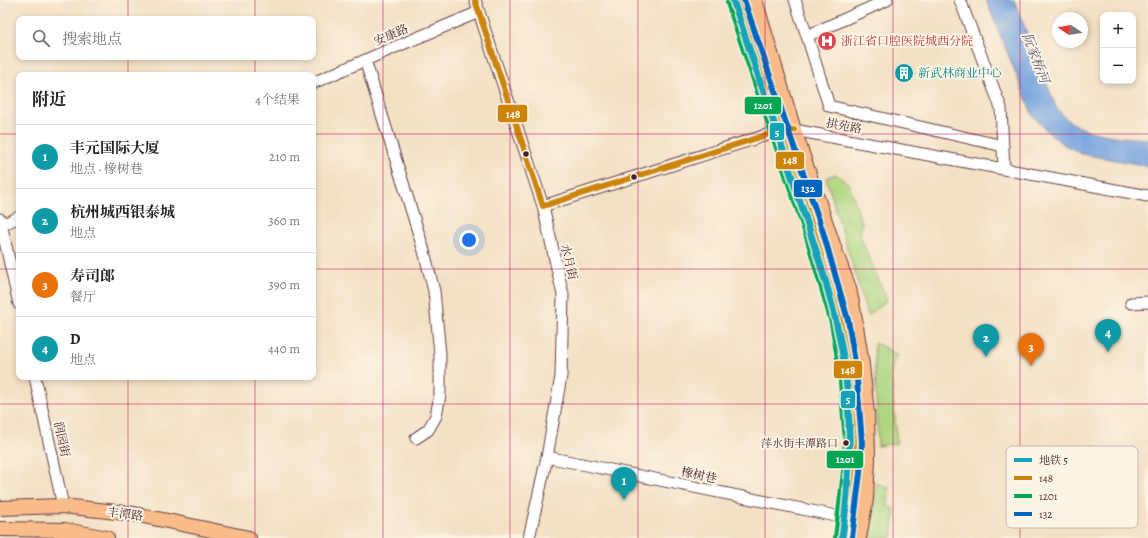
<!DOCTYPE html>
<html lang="zh">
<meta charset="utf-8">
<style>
:root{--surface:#fff;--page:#f6f6f6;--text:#222;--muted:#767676;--line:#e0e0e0;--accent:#d93025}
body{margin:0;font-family:Alegreya,"Noto Serif SC",serif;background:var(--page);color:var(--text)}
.controls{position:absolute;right:12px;top:12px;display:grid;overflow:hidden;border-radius:8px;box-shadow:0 2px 6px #0003}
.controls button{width:36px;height:36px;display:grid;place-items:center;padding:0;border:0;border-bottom:1px solid var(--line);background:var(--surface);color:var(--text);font:20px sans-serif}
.compass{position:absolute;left:1052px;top:12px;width:36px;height:36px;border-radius:50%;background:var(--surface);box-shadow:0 2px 6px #0003;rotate:282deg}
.you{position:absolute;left:469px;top:240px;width:14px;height:14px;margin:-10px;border:3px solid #fff;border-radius:50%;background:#1a73e8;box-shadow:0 0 0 6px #1a73e833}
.badge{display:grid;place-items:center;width:26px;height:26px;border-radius:50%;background:var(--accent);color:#fff;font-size:13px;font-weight:700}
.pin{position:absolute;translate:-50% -33px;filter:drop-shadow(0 1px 2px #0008)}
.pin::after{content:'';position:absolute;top:21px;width:14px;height:12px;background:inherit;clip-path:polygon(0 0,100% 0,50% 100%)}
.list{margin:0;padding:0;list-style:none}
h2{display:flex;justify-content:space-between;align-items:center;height:52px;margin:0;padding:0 16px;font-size:17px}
h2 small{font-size:13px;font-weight:400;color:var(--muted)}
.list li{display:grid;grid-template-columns:26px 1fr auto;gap:12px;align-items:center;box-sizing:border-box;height:64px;padding:0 16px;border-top:1px solid var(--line)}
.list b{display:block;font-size:15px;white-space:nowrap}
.list p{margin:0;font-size:13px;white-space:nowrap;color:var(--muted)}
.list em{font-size:13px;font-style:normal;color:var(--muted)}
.icon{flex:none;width:22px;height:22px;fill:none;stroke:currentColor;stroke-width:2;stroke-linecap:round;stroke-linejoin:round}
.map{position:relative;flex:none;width:1148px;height:538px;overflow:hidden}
.search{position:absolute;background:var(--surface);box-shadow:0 2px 6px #0003;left:16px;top:16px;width:300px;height:44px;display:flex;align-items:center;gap:10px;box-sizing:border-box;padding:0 14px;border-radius:8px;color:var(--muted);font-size:15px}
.panel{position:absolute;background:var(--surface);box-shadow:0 2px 6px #0003;left:16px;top:72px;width:300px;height:308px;border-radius:8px}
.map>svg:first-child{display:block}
.green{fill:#aed782;stroke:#7c7b56}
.water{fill:#75a3de;stroke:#606184}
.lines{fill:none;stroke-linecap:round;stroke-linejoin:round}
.minor-casing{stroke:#643c42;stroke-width:13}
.major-casing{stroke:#643c42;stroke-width:16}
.minor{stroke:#fff;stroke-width:11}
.major{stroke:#f9bc8a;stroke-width:14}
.bus-1-casing{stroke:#fcf5e5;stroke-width:9}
.bus-2-casing{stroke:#fcf5e5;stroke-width:9}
.bus-3-casing{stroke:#fcf5e5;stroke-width:9}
.bus-1{stroke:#cc840b;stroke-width:6}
.bus-2{stroke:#00a651;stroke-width:6}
.bus-3{stroke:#0065bd;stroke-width:6}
.metro-1-casing{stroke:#fcf5e5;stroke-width:10}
.metro-1{stroke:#13a2b8;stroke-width:7}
.grid{fill:none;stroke:#c2185b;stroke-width:1;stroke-opacity:0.55}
.bus-dot{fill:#4a1f2b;stroke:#fcf5e5;stroke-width:1.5}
.labels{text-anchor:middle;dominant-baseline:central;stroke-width:4;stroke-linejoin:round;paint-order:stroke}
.bus-label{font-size:11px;fill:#4a1f2b;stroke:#fcf5e5;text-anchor:end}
.street-label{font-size:12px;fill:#4a1f2b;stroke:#fcf5e5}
.health-label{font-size:12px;fill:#be3a42;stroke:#fcf5e5;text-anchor:start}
.culture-label{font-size:12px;fill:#0d838f;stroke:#fcf5e5;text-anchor:start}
.water-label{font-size:13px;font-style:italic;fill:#5b5473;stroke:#fcf5e5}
.key{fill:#fcf5e5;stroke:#c7b5ad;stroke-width:1}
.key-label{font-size:11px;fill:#4a1f2b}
.line-badge{stroke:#fcf5e5;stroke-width:1.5}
.badge-label{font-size:11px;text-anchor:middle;font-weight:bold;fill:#fff}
</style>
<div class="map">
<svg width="1148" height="538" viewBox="0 0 1148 538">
<rect width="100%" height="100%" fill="#fcf5e5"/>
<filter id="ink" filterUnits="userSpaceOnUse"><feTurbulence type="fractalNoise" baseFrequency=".025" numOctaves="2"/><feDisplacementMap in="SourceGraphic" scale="8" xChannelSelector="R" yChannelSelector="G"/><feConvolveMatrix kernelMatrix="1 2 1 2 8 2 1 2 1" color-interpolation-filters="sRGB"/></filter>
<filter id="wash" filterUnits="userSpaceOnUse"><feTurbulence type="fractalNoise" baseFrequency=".012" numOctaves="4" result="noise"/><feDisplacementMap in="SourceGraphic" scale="16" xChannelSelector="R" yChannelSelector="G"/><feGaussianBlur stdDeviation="0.9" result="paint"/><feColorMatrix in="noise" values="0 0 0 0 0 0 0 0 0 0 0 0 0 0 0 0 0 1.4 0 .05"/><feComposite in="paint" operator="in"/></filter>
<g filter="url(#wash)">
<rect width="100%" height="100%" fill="#f4e0c4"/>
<!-- green -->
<path class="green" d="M835 174 849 184 862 224 860 236 887 300 868 316 826 178Z
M874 343 886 348 898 355 891 372 897 443 878 446Z
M877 483 889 488 888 507 895 509 892 538H870Z"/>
<!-- water -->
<path class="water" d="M986 0H1014L1056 107C1060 112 1064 117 1069 121 1091 136 1122 137 1148 139V166L1082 154 1063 144 1049 133 1033 116Z"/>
</g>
<g filter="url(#ink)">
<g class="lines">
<!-- minor casing -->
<g class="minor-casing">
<path id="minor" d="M475 0 543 206 563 295 561 376 547 457 529 538
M795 0 807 36
M887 0 807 36 829 106 1003 146
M960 0 1001 108 1004 169
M365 60 424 251 434 291 440 354V395L436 416 428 430 416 438
M313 83 393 48 479 12
M543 206 779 131 794 130 1148 196
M0 219 19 304
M0 226 19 217
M1131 303 1148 302
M35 377 63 506
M547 457 846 518"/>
</g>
<!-- major casing -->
<g class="major-casing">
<path id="major" d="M736 0 815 235 840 321 848 369 854 442 852 472 844 538
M755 0 794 130 838 259 849 288 854 313 862 365 867 413 868 458 866 499 859 538
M0 508 63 506 134 514 249 538
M0 529 65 530 107 538"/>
</g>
<!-- minor -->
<use href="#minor" class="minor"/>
<!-- major -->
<use href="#major" class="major"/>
<!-- bus-1 casing -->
<g class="bus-1-casing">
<path id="bus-1" d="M475 0 543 206 779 131 794 130
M736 0 815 235 840 321 848 369 854 442 852 472 844 538"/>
</g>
<!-- bus-2 casing -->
<g class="bus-2-casing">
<path id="bus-2" d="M728 3 807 237 832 323 840 370 846 442 844 471 836 537"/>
</g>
<!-- bus-3 casing -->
<g class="bus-3-casing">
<path id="bus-3" d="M744 0 823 232 848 320 856 368 862 442 860 473 852 538"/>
</g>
<!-- bus-1 -->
<use href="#bus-1" class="bus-1"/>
<!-- bus-2 -->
<use href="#bus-2" class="bus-2"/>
<!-- bus-3 -->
<use href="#bus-3" class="bus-3"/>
<!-- metro-1 casing -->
<g class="metro-1-casing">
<path id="metro-1" d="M733 0C754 63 775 126 796 189 815 248 837 308 845 370 852 426 850 482 842 538"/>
</g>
<!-- metro-1 -->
<use href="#metro-1" class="metro-1"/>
</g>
</g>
<!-- grid -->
<path class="grid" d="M128 0V19M255 0V19M383 0V538M510 0V538M638 0V538M765 0V538M893 0V538M1020 0V538M128 57V75M255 57V75M0 134H19M313 134H1148M0 269H19M313 269H1148M128 377V538M255 377V538M0 404H1148"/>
<!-- icons -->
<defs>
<g id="hospital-disc" transform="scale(1)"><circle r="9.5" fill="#e0444e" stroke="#fcf5e5"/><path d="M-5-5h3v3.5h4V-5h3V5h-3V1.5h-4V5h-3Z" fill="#fff"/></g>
<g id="building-disc" transform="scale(1)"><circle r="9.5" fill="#0f9aa8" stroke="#fcf5e5"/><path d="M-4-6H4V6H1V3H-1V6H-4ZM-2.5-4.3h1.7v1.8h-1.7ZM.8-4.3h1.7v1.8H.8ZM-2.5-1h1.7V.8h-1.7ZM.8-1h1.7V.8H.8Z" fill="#fff"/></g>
</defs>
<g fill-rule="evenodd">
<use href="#hospital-disc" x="827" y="41"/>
<use href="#building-disc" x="904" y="73"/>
</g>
<!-- markers -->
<g class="bus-dot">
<circle cx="526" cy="154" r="3.5"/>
<circle cx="634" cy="177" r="3.5"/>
<circle cx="846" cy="443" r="3.5"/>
</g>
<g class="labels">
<!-- bus labels -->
<g class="bus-label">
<text x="838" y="443">萍水街丰潭路口</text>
</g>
<!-- street labels -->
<g class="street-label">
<text transform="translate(391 35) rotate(-23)">安康路</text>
<text transform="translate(844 126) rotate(11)">拱苑路</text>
<text transform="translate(569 262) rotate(77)">水月街</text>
<text transform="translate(62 439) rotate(78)">润园街</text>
<text transform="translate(699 475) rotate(12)">橡树巷</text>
<text transform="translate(125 514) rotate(8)">丰潭路</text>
</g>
<!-- health labels -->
<g class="health-label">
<text x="841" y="41">浙江省口腔医院城西分院</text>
</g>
<!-- culture labels -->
<g class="culture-label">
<text x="918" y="73">新武林商业中心</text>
</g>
<!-- water labels -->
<g class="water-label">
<text transform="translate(1036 58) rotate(69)">阮家桥河</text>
</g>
</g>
<!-- legend -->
<rect x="1006" y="446" width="132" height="82" rx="6" class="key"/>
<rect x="1014" y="458" width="18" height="4" fill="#13a2b8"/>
<rect x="1014" y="476" width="18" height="4" fill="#cc840b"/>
<rect x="1014" y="494" width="18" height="4" fill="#00a651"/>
<rect x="1014" y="512" width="18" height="4" fill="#0065bd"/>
<g class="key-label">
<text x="1039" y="464">地铁 5</text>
<text x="1039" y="482">148</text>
<text x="1039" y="500">1201</text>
<text x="1039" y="518">132</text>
</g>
<g class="line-badge">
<rect x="744" y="96" width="38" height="19" rx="4" fill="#00a651"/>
<rect x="497" y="104" width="31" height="19" rx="4" fill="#cc840b"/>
<rect x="769" y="122" width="16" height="19" rx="4" fill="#13a2b8"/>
<rect x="775" y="151" width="30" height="19" rx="4" fill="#cc840b"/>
<rect x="793" y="179" width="30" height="19" rx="4" fill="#0065bd"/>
<rect x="833" y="360" width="30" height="19" rx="4" fill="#cc840b"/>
<rect x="840" y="390" width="16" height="19" rx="4" fill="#13a2b8"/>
<rect x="826" y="450" width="38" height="19" rx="4" fill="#00a651"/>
</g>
<g class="badge-label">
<text x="763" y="109">1201</text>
<text x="513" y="118">148</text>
<text x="777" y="136">5</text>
<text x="790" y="164">148</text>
<text x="808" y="192">132</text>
<text x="848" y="374">148</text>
<text x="848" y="403">5</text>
<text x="845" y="463">1201</text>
</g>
</svg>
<div class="controls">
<button>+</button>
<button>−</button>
</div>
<svg class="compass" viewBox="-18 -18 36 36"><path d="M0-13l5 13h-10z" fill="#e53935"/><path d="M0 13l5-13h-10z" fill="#767676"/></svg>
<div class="you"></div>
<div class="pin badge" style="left:624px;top:500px;background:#0f9aa8">1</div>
<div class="pin badge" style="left:986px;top:357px;background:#0f9aa8">2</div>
<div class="pin badge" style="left:1031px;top:366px;background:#e8710a">3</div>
<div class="pin badge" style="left:1108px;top:352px;background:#0f9aa8">4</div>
<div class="search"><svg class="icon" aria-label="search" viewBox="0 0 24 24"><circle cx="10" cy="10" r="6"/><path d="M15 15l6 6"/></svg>搜索地点</div>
<section class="panel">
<h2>附近<small>4个结果</small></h2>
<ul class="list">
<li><span class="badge" style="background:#0f9aa8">1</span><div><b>丰元国际大厦</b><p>地点 · 橡树巷</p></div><em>210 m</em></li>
<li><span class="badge" style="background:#0f9aa8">2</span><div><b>杭州城西银泰城</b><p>地点</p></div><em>360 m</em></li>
<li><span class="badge" style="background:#e8710a">3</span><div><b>寿司郎</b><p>餐厅</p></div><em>390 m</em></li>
<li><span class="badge" style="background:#0f9aa8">4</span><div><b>D</b><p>地点</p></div><em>440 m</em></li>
</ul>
</section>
</div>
